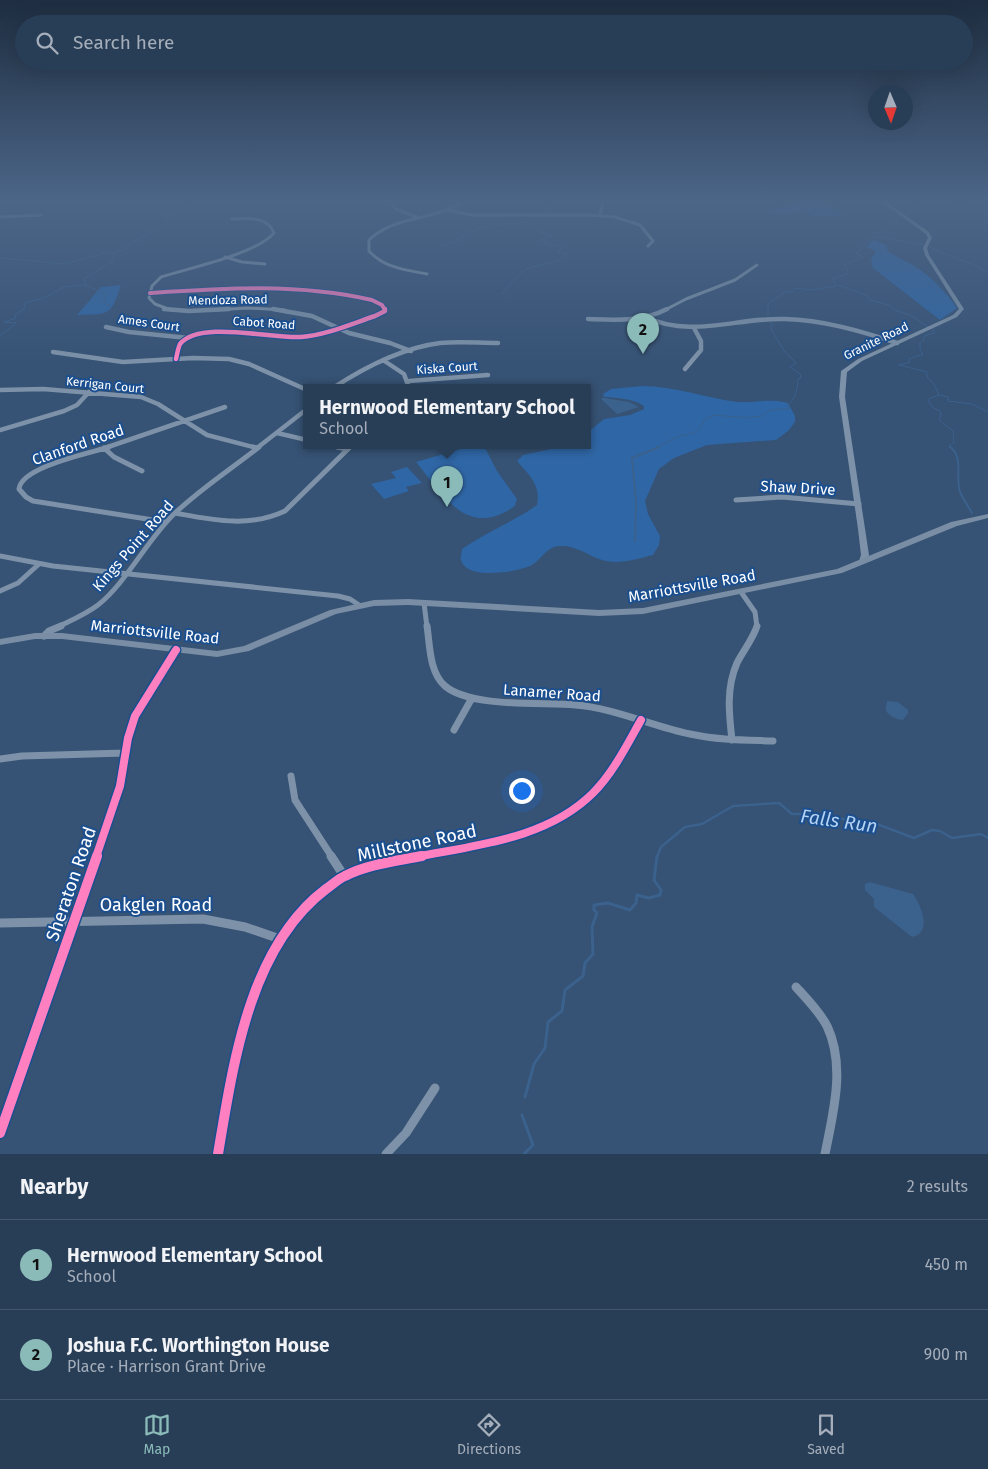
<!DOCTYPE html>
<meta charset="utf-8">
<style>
:root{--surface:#283e57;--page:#344961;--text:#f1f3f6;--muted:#a5aeba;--line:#44576d;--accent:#8bbbb9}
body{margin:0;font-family:"Fira Sans",sans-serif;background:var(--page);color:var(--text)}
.compass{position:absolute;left:868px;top:85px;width:45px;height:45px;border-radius:50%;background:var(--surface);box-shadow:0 5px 20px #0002;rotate:178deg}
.you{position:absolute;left:521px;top:790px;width:18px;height:18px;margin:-12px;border:4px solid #fff;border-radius:50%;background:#1a73e8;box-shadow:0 0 0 8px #1a73e833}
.badge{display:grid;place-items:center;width:32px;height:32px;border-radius:50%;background:var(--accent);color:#111;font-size:16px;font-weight:700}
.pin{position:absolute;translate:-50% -41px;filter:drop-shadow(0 1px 2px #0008)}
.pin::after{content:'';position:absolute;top:26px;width:18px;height:15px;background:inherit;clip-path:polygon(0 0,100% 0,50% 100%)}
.popup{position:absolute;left:303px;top:384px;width:288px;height:65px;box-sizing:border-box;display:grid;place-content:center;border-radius:0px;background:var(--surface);filter:drop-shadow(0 1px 4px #0005);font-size:16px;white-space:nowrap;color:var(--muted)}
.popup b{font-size:19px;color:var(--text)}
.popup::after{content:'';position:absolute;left:50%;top:100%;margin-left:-10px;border:10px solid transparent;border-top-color:var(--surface)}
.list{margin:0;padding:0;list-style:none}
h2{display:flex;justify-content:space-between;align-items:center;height:65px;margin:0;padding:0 20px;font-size:21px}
h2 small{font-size:16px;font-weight:400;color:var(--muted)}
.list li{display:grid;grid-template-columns:32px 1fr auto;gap:15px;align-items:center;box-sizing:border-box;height:90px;padding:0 20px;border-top:1px solid var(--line)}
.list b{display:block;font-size:19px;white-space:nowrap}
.list p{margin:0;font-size:16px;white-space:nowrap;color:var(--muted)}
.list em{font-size:16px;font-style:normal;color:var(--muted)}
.icon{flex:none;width:28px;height:28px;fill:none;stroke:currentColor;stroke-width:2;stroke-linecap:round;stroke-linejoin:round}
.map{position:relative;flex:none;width:988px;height:1154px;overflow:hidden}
.search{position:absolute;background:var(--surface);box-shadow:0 5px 20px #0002;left:15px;right:15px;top:15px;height:55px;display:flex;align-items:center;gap:12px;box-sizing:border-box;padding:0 18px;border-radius:28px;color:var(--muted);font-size:19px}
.sheet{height:245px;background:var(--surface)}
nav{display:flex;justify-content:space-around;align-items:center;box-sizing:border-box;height:70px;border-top:1px solid var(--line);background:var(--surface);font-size:14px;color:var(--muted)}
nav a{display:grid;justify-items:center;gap:2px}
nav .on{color:var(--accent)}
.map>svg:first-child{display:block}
.green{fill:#2f66a5}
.water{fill:#3b618d}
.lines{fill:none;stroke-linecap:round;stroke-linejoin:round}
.stream-far3{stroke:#3b618d;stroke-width:1}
.stream-far2{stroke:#3b618d;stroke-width:2}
.stream-far1{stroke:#3b618d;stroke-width:2.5}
.stream{stroke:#3b618d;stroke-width:3}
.minor-far4{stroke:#7d92a8;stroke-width:3}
.minor-far3{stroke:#7d92a8;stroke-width:4.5}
.minor-far2{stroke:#7d92a8;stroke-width:5}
.minor-far1{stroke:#7d92a8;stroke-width:7}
.minor{stroke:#7d92a8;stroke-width:9}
.tertiary{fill:#7d92a8;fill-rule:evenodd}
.secondary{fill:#798da4;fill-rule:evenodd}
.cycleway-far3-casing{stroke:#1b4f8f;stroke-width:5.5}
.cycleway-far2-casing{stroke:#1b4f8f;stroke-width:7}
.cycleway-far1-casing{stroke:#1b4f8f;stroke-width:11}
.cycleway-casing{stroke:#1b4f8f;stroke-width:13}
.cycleway-far3{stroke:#ff80c0;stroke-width:4}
.cycleway-far2{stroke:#ff80c0;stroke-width:4.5}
.cycleway-far1{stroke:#ff80c0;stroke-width:8}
.cycleway{stroke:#ff80c0;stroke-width:10}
.labels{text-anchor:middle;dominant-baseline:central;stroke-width:4;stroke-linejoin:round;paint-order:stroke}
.far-street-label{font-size:12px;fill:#fff;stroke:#1b4f8f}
.street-label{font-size:15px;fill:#fff;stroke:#1b4f8f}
.near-street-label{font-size:18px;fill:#fff;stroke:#1b4f8f}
.near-water-label{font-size:19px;font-style:italic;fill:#b5d3f5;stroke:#1b4f8f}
</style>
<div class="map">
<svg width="988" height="1154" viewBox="0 0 988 1154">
<rect width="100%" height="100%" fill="#365274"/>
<!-- green -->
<path class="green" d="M795 202H827V204L845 215 814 217 805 210 791 214 768 212Z
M875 240 887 246V250C895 257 905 260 914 266 932 277 945 291 957 308L940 320 873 268 871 260 876 251 866 247 870 245 869 242Z
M121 285C111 317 108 314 77 315L101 287Z
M642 386C674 386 706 398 738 402 755 403 771 398 788 403L795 416V422L788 431 776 440 707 445 674 458 659 469 645 501 648 514 660 536 659 545 653 555C637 559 616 566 599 559 586 554 575 545 560 546 547 546 542 559 532 565 519 572 466 581 461 560 460 557 462 552 462 549 486 532 513 522 537 505 541 485 529 475 517 461L523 455 565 446H587V433L604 419 630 415 644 409V406C631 398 618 398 604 397L603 394 611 389Z
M471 446 485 448 497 471 517 499 515 506C467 540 443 495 416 462Z
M407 467 422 483 406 487 409 491 384 499 371 484 396 478 391 472Z"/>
<!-- water -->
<path class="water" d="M605 398 629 402 639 407 617 414 602 400 601 398Z
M887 701 898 702 908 710V713L903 720C899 720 887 716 886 710 885 707 887 704 887 701Z
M870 882 913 894C921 905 933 933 912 937L874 907V899L865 890V884Z"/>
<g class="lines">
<!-- stream-far3 -->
<path class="stream-far3" d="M949 202 975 211 988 213
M543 213 551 206 549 205 552 202
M874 236 923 245
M442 246 457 241 458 238C481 225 504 224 530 222
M930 247C949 257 970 261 988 273
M0 258 64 264 105 253H115
M86 285 106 295 103 302 111 307
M838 285 866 295 870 300 889 305 895 310 912 316 928 327
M502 294C510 285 516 275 527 269 541 263 556 265 567 254L557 252 565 247 545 244 548 242 541 240 551 236 532 228 527 218 531 216
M768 316V304L785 292H793L795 288 811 290 836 286 832 279 849 273 844 265 863 257 856 253 868 244 866 242 874 237 872 233H881L883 228 897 223 896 220 908 215 909 210 929 202
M933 328 934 333 924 336V340L920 343V350L923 354 909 359 910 362 899 365 927 372V377L934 384 939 395 928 399 932 407 940 411 941 416 939 420 953 431 954 442 949 446 952 448
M0 336 16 323 4 322 16 318 15 315 24 309 26 302 42 299 64 287 86 285 84 279 114 260 113 254 117 251 125 250 128 245 167 223 165 221 167 218 166 214 190 208 186 206 199 202
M940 395 948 397V401L972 404 988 412
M656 448C662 445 668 441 675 438 688 433 698 436 704 420L714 415 746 418 762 416 770 410 789 409 787 405C795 401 798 388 798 379L801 378 800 374 790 367 796 363 784 351 770 327 773 325 771 322"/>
<!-- stream-far2 -->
<path class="stream-far2" d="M950 447C964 457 955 477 960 492 963 499 968 506 972 513
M635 541 636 502 632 458 659 447"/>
<!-- stream-far1 -->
<path class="stream-far1" d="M657 857 661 847 685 827 702 824 733 806 779 803 792 814H808L877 824 914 838 932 830 940 831 952 838 981 834 988 838"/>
<!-- stream -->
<path class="stream" d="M525 1097 534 1064 545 1048 548 1022 562 1011 565 990 583 976 585 963 593 954 592 927 597 913 594 910V905L608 903 630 910 636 903 637 895 649 898 660 895 661 890 654 880 657 856
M522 1115 533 1145 524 1154"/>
<!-- minor-far4 -->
<path class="minor-far4" d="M391 203 396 209 419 218
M447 210 472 215H589L615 217 640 225 653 241 648 246
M600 215 603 202
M0 217 41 215
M225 257 242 262 265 264
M427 274C406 270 384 268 369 251V240C395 215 433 221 462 202
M150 293C225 288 298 283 372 300L382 305 385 310
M171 310 155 304 149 298 152 286 161 277C189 268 256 254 274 233 268 216 247 218 232 219
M215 310 247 308 285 310
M665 310 686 299 735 280 757 265"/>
<!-- minor-far3 -->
<path class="minor-far3" d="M164 309 189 311 229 309
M273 309 312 316 349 333 390 343 411 351
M646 317C690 339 738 317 785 319 823 320 861 331 897 343
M588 319C616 320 642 322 667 309
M106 327 129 332 188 338
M53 352 123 362 193 358 229 359 249 364 307 390
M176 359C177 355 178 348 180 344 200 320 272 339 301 337 326 335 351 324 375 316L385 311V309
M383 360 404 374 409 388
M685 369 701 350V341L694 328
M409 381 488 375
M333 388C365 367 401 348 440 343 459 341 479 343 498 343
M0 390 43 389 141 397 158 404 207 435 257 448
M0 430 64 411 77 405 89 392
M277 433 307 440
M332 446 343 448
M105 448 225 407
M257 448 307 409
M349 448 351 446"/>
<!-- minor-far2 -->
<path class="minor-far2" d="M109 447C90 453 21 467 19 489L26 497 33 501 166 522
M253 447 257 448
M337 447 347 449
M104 448 114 457 142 471
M736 500 782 497 859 504
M175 513C213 520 249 528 285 511L350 447
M0 556 53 566 338 596 350 599 359 605
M0 591 18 583 39 564
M741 592 755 612 757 627
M424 603 427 627
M58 627C72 620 86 614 98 605 126 583 147 540 174 514 200 489 231 469 259 447"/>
<!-- minor-far1 -->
<path class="minor-far1" d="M427 626C430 645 429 672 445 686 471 708 542 702 575 705 615 708 651 726 690 734 717 740 745 740 773 741
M44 636 49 631 61 626
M454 730 472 698
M732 740C729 714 726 688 737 663 743 651 753 639 757 626
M0 759 22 756 125 753
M291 776 295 800 332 857
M96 857 120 786 128 738 135 716 176 650
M416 857C476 845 547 839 593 793 613 773 627 745 641 720"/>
<!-- minor -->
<path class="minor" d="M331 856 344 876
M0 923 203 919 245 927 280 939
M796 987C807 999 819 1011 827 1026 846 1066 833 1113 825 1154
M0 1133 97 856
M218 1154C233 1065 249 947 326 889 332 885 338 879 345 876 368 864 397 861 422 856
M386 1154 406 1133 435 1088"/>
<!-- tertiary -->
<path class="tertiary" d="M882 202H886L929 232 932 238 927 248 929 255 964 309 957 317 862 361 847 372 845 397 869 555 867 561 863 563 859 561 861 555 858 529 839 397 841 371 858 359 953 315 959 309 925 255 923 248 928 238 926 234Z"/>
<!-- secondary -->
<path class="secondary" d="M988 514V518L957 526 842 573 643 614 599 616 408 605 374 606 336 614 249 651 217 657 62 639H35L0 645V639L35 633H62L217 651 244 646 330 610 374 600 408 599 599 610 643 608 837 569 951 522Z"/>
<!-- cycleway-far3 casing -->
<g class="cycleway-far3-casing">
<path id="cycleway-far3" d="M150 293C225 288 298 283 372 300L382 305 385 310"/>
</g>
<!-- cycleway-far2 casing -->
<g class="cycleway-far2-casing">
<path id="cycleway-far2" d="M176 359C177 355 178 348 180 344 200 320 272 339 301 337 326 335 351 324 375 316L385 311V309"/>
</g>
<!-- cycleway-far1 casing -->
<g class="cycleway-far1-casing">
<path id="cycleway-far1" d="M96 857 120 786 128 738 135 716 176 650
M416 857C476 845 547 839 593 793 613 773 627 745 641 720"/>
</g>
<!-- cycleway casing -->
<g class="cycleway-casing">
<path id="cycleway" d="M0 1133 97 856
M218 1154C233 1065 249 947 326 889 332 885 338 879 345 876 368 864 397 861 422 856"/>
</g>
<!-- cycleway-far3 -->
<use href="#cycleway-far3" class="cycleway-far3"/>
<!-- cycleway-far2 -->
<use href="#cycleway-far2" class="cycleway-far2"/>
<!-- cycleway-far1 -->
<use href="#cycleway-far1" class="cycleway-far1"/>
<!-- cycleway -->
<use href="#cycleway" class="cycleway"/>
</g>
<!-- sky -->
<linearGradient id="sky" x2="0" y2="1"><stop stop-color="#1e2d40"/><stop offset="0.55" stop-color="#4c6688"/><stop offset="1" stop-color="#4c6688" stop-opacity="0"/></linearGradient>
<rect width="988" height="364" fill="url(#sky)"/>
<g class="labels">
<!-- far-street labels -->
<g class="far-street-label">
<text transform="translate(228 300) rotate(-1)">Mendoza Road</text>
<text transform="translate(149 323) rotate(8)">Ames Court</text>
<text transform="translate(264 323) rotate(4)">Cabot Road</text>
<text transform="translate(876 341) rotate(-26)">Granite Road</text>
<text transform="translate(447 368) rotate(-4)">Kiska Court</text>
<text transform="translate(105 385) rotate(6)">Kerrigan Court</text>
</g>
<!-- street labels -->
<g class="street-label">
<text transform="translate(78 445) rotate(-19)">Clanford Road</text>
<text transform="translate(798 488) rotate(3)">Shaw Drive</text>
<text transform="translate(133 546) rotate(-49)">Kings Point Road</text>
<text transform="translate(692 586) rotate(-10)">Marriottsville Road</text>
<text transform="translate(155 632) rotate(6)">Marriottsville Road</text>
<text transform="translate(552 693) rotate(4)">Lanamer Road</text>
</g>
<!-- near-street labels -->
<g class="near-street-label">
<text transform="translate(417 843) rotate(-12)">Millstone Road</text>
<text transform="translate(71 884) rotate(-71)">Sheraton Road</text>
<text x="156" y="905">Oakglen Road</text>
</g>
<!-- near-water labels -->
<g class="near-water-label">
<text transform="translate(839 821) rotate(8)">Falls Run</text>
</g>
</g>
</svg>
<svg class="compass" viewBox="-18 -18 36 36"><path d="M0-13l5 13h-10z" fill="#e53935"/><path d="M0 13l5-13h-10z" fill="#a5aeba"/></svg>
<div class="you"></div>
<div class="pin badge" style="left:447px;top:507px">1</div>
<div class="popup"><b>Hernwood Elementary School</b>School</div>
<div class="pin badge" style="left:643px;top:354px">2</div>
<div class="search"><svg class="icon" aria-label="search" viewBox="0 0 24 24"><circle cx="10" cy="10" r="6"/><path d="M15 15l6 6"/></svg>Search here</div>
</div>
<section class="sheet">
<h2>Nearby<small>2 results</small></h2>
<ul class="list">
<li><span class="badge">1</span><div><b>Hernwood Elementary School</b><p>School</p></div><em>450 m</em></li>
<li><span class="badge">2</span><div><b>Joshua F.C. Worthington House</b><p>Place · Harrison Grant Drive</p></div><em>900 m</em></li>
</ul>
</section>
<nav>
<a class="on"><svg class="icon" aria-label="map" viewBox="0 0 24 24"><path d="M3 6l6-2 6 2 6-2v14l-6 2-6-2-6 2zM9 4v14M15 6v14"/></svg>Map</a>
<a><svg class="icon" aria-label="directions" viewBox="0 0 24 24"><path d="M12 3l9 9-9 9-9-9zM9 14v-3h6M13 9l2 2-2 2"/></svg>Directions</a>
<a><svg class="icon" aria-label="saved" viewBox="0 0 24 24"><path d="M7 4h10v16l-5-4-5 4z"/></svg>Saved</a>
</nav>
